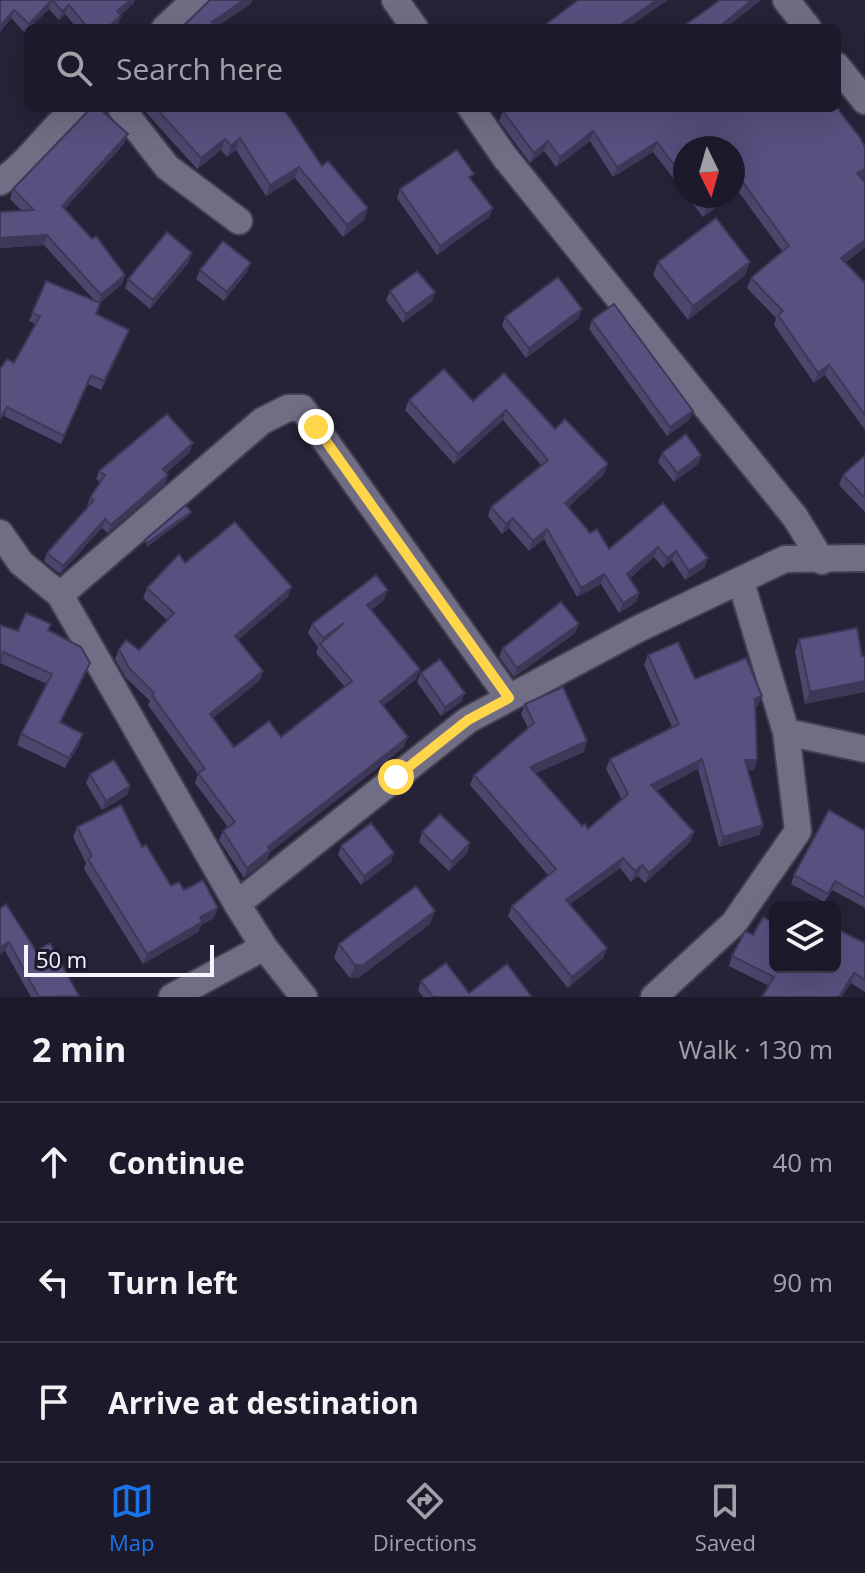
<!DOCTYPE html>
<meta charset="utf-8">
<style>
:root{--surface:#1c1a2a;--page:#252332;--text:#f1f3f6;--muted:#a0a1a8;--line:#3a3847;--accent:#1a73e8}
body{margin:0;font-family:"Open Sans",sans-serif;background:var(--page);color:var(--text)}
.controls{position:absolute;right:24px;bottom:24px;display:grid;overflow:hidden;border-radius:12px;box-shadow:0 8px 32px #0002}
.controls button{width:72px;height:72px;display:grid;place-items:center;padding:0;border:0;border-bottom:2px solid var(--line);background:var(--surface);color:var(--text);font:40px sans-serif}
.compass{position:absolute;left:673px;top:136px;width:72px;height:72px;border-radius:50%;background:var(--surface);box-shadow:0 8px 32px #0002;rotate:175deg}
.scale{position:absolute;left:24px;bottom:20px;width:190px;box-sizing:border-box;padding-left:8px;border:4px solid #f4f3fe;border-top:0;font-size:22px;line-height:28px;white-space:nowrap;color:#f4f3fe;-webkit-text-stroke:6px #1d1a2d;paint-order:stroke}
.stop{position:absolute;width:24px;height:24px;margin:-18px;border:6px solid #ffd54a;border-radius:50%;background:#fff}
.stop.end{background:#ffd54a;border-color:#fff;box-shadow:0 2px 8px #0008}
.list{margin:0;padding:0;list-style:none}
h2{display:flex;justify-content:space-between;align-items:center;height:104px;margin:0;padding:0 32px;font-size:34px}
h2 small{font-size:26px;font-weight:400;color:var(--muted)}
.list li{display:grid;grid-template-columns:52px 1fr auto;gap:24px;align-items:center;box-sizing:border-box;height:120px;padding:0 32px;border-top:2px solid var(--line)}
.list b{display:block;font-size:30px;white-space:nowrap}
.list em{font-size:26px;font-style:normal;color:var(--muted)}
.icon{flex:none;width:44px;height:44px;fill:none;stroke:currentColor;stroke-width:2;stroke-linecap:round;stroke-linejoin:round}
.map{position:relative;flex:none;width:865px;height:997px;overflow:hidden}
.search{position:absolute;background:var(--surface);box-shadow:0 8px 32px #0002;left:24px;right:24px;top:24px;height:88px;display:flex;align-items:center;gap:20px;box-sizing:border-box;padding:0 28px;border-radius:12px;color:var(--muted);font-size:30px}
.sheet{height:464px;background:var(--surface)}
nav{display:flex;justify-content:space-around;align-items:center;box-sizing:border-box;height:112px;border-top:2px solid var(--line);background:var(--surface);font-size:22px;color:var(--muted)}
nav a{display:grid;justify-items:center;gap:4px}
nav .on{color:var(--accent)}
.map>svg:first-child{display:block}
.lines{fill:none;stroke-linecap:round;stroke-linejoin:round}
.minor-casing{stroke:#423f50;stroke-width:30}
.minor{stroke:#706d85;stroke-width:26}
.wall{fill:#4c456c}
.shaded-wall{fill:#3e3858}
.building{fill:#58507e;stroke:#3e3858;stroke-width:2}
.route{stroke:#ffd54a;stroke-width:10}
</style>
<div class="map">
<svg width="865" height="997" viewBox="0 0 865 997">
<rect width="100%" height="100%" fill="#262338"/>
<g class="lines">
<!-- minor casing -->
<g class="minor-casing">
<path id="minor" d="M395 0 415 28
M786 0 808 28
M165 28 195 0
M837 66 865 101
M121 108 167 167 239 221
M471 108 504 156 795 517 822 561
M0 182C30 162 48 131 76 108
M0 533 21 563 60 595 237 904 264 947 304 997
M60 595 262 421 288 408H302L509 698
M786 732 865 749
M237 904 468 720 638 629 785 559 865 558
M172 997 264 947
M654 997 734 923 798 831 786 732 741 582"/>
</g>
<!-- minor -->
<use href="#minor" class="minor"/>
</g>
<!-- wall -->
<path class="wall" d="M0 0H135L133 4 120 15 121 16 118 25 115 28H77L65 14 59 20 49 9 28 28 25 33 11 18 0 32Z
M142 108H283L322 166 368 208 364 220 343 237 295 178 266 196 236 150 227 157 221 150 197 169Z
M506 108H837L861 139 865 148V177L862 178 865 182V247L845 263 865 283V430L825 375 814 383 774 325 776 318 747 288 751 278 782 251 738 191 733 195V148H685V193L653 152 613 177 590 141 556 167 544 151 530 163 499 121 503 111Z
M124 144 64 209 125 275 122 284 99 303 96 314 126 339 101 390 88 384 61 444 4 416 14 363 35 324 29 321 46 281 95 301 44 245 0 248V212L22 211 10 199 13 189Z
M471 180 493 208 489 217 437 255 397 198 400 189Z
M687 196H731L703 217Z
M189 262 150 309 125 288 128 279Z
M658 262H750L745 275 688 320 653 275Z
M200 270 247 272 224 301 196 279Z
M390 291 435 292 432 301 403 323 386 300Z
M505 317 579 318 526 358 502 326Z
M592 320 693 411 689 420 667 436 589 329Z
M504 373 555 429 604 474 568 507 590 533 609 549 663 503 708 558 704 568 685 580 672 560 663 568 654 557 630 578 639 593 636 602 619 613 601 584 577 597 544 539 529 551 509 528 502 534 488 516 491 507 541 465 503 420 454 464 405 410 409 400 473 401Z
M190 452 166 473 168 475 165 484 108 533 102 528 60 574 44 561 47 553 88 507 87 506 90 498 100 482 96 479 99 471Z
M662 453 701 455 698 464 674 482 658 462Z
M865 455V512L839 485 843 475Z
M185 563 288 597 238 640 263 671 260 680 213 718 234 747 281 737 345 687 316 653 318 647 308 633 312 624 384 600 371 610 420 669 416 679 383 706 404 747 270 852 267 860 244 878 219 840 223 831 228 827 195 783 198 774 148 705 150 701 126 678 115 659 119 649 139 650 167 620 143 598 147 588Z
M579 624 575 633 514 677 499 657 503 648Z
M0 625 18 631 48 630 86 673 61 722 79 745 65 768 17 745 21 734 47 684 0 663Z
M799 639 862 656 805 704 795 651Z
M648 655 695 679 758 706 755 707 757 760 754 770H748L763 825 759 835 719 847 698 769 656 791 694 832 690 842 645 883 638 876 631 882 620 868 570 904 607 948 603 958 568 988 508 916 512 906 549 876 470 785 474 775 528 728 521 714 525 704 584 752 536 773 582 826 588 829 622 800 606 769 610 759 672 727 644 665Z
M421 673 465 693 461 702 441 716 417 682Z
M90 774 130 786 127 795 102 810 86 783Z
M77 827 142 847 171 886 184 890 214 918 201 925 198 932 143 964 84 869 86 863 73 837Z
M865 831V908L832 890 824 902 791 884 794 875Z
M422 832 470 843 467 853 449 871 419 842Z
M341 846 391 862 361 885 338 855Z
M0 909 36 951 79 997H31L5 951Z
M430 924 358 978H350L334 958 339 944Z
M865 943V992L851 983 769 986 729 966 732 956 775 967Z
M421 981 469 993 532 997H423L418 990Z"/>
<!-- shaded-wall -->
<path class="shaded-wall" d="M52 0 49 9 30 28H28L25 33 29 24Z
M131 0H135L133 4 114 20 117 11Z
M244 0H252L251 4 215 28 212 22Z
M657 0H668L627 28H616Z
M752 0H761L726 28H718Z
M69 5 65 14 59 20 62 11Z
M14 10 11 18 0 32V26Z
M121 16 118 25 115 28H107Z
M593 131 590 141 556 167 560 157Z
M128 134 124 144 58 216 62 206Z
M240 138 236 150 227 157 231 146Z
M225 139 221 150 197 169 201 158Z
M548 141 544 151 530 163 534 153Z
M657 142 653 152 613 177 617 167Z
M299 167 295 178 266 196 270 185Z
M865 169V177L854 183 857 173Z
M742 181 738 191 733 195V188Z
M722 196H731L703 217 707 207Z
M368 208 364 220 343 237 347 225Z
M493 208 489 217 437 255 440 246Z
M47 235 44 245 0 248V238Z
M865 240V247L837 268 841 258Z
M192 253 189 262 150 309 153 300Z
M750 262 745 275 688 320 693 306Z
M251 263 247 272 224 301 227 292Z
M125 275 122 284 98 305 101 295Z
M435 292 432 301 403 323 406 314Z
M582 309 579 318 526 358 529 348Z
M129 330 126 339 101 390 104 381Z
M829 365 825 375 814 383 818 373Z
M506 410 503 420 454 464 458 454Z
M693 411 689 420 667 436 670 427Z
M193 443 190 452 160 477 163 469Z
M701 455 698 464 674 482 677 473Z
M608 464 604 474 562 513 565 503Z
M168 475 165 484 108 533 111 525Z
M191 512 189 516 146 548 147 543Z
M513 518 509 528 502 534 506 524Z
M105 519 102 528 60 574 63 566Z
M547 529 544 539 529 551 533 541Z
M658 547 654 557 623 583 627 574Z
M676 551 672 560 663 568 667 558Z
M708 558 704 568 685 580 689 571Z
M604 574 601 584 577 597 581 588Z
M292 587 288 597 231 646 235 636Z
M388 590 384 600 364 615 367 605Z
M639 593 636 602 619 613 623 603Z
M579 624 575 633 514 677 517 668Z
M90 663 86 673 56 732 60 722Z
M420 669 416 679 376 711 380 702Z
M263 671 260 680 207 723 210 714Z
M865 681V692L805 704 810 692Z
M465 693 461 702 441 716 445 707Z
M762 696 758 706 751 709 755 699Z
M83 734 79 745 65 768 69 758Z
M408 737 404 747 270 852 267 860 244 878 247 868 268 847Z
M587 741 584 752 527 777 530 767Z
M702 759 698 769 647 795 651 785Z
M745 760H757L754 770H741Z
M130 786 127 795 102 810 106 801Z
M763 825 759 835 719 847 723 837Z
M694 832 690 842 645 883 649 873Z
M470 843 467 853 449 871 452 862Z
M394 853 391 862 361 885 364 876Z
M623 858 620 868 562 910 566 900Z
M642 865 638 876 631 882 635 871Z
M218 908 214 918 201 925 198 932 143 964 147 954 200 917Z
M435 911 430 924 358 978H350L355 965Z
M9 942 5 951 0 955V948Z
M607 948 603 958 568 988 572 977Z
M854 973 851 983 842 997H839Z"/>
<!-- building -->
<path class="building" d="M0 0H52L29 24 14 10 0 26Z
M52 0H131L117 11 121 16 107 28H88L69 5 62 11Z
M210 0H244L212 22 217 28H181Z
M578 0H657L616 28H541Z
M720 0H752L718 28H681Z
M91 108H99L128 134 62 206 92 239 96 236 125 275 101 295 47 235 0 238V212L34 210 13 189Z
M156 108H283L322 166 328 161 368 208 347 225 299 167 270 185 240 138 231 146 225 139 201 158Z
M506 108H837L861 139 865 148V169L857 173 865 182V240L841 258 865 283V415L829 365 818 373 778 315 783 311 751 278 789 246 742 181 733 188V148H685V179L657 142 617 167 593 131 560 157 548 141 534 153 503 111Z
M457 150 474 174 469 177 493 208 440 246 400 189Z
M698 196H722L707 207Z
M716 218 750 262 693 306 658 262Z
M167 232 192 253 153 300 128 279Z
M223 241 251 263 227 292 200 270Z
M417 271 435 292 406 314 390 291Z
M558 277 582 309 529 348 505 317Z
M46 281 100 303 96 314 129 330 104 381 91 375 64 436 7 407 0 419V369L7 359 14 363 40 316 32 313Z
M614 304 693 411 670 427 592 320Z
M444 369 473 401 504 373 555 429 565 419 608 464 565 503 590 533 597 529 609 549 663 503 708 558 689 571 676 551 667 558 658 547 627 574 639 593 623 603 604 574 581 588 547 529 533 541 513 518 506 524 491 507 548 460 506 410 458 454 409 400Z
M167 414 193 443 163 469 168 475 111 525 105 519 63 566 47 553 94 500 90 498 105 475 99 471Z
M686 434 701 455 677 473 662 453Z
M865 455V498L843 475Z
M186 505 191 512 147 543 145 540Z
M235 522 292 587 235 636 263 671 210 714 234 747 269 721 281 737 352 681 320 644 344 623 323 638 312 624 376 575 388 590 367 605 420 669 380 702 408 737 268 847 270 850 247 868 223 831 235 822 198 773 205 769 152 695 154 693 129 668 119 649 126 640 139 650 174 613 147 588 179 554 185 563Z
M561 602 579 624 517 668 503 648Z
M26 613 51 624 48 630 81 647 90 663 60 722 83 734 69 758 21 734 52 674 3 652 0 663V625L18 631Z
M857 628 862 656H865V681L810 692 799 639Z
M678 642 695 679 746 658 762 696 755 699 757 760H745L763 825 723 837 702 759 651 785 694 832 649 873 642 865 635 871 623 858 566 900 607 948 572 977 512 906 556 869 474 775 534 723 525 704 563 687 587 741 530 767 582 826 585 824 588 829 628 794 610 759 679 724 648 655Z
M440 659 465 693 445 707 421 673Z
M114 760 130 786 106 801 90 774Z
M121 805 142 847 146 845 171 886 179 882 184 890 203 880 218 908 200 917 202 922 147 954 88 859 92 856 77 827Z
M829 810 865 831V898L835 881 828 894 794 875Z
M440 814 470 843 452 862 422 832Z
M371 823 394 853 364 876 341 846Z
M416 886 435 911 363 965H355L339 944Z
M6 904 36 951 50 943 79 996 39 997 9 942 0 948V909Z
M763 917 775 924V967H835V928L865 943V980L854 973 839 997H762L774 977 732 956 745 931 753 935Z
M446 963 469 993 507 964 532 997H433L421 981Z"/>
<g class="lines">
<!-- route -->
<path class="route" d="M316 427 509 698 468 720 396 777"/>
</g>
</svg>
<div class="controls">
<button><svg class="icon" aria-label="layers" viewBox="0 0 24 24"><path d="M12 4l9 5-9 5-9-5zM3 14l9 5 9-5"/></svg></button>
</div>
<svg class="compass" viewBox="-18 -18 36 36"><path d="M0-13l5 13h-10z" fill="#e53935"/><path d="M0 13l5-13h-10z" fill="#a0a1a8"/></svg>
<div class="scale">50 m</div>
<div class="stop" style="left:396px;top:777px"></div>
<div class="stop end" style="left:316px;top:427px"></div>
<div class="search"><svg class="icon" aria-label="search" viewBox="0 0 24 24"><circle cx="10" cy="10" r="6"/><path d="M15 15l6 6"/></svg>Search here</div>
</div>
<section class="sheet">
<h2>2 min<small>Walk · 130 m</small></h2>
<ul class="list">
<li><svg class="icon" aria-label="ahead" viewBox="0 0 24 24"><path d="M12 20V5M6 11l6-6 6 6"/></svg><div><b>Continue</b></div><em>40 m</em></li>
<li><svg class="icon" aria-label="left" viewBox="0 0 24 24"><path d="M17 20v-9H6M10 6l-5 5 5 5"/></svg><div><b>Turn left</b></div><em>90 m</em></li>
<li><svg class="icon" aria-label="arrive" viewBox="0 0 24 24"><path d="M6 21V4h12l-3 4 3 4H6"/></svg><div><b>Arrive at destination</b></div></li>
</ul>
</section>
<nav>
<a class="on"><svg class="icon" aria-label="map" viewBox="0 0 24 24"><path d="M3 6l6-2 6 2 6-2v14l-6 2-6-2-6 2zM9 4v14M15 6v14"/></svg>Map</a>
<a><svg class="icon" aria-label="directions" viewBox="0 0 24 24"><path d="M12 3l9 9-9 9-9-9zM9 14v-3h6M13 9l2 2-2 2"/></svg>Directions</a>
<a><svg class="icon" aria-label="saved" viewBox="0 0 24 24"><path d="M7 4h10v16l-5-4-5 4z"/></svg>Saved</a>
</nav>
